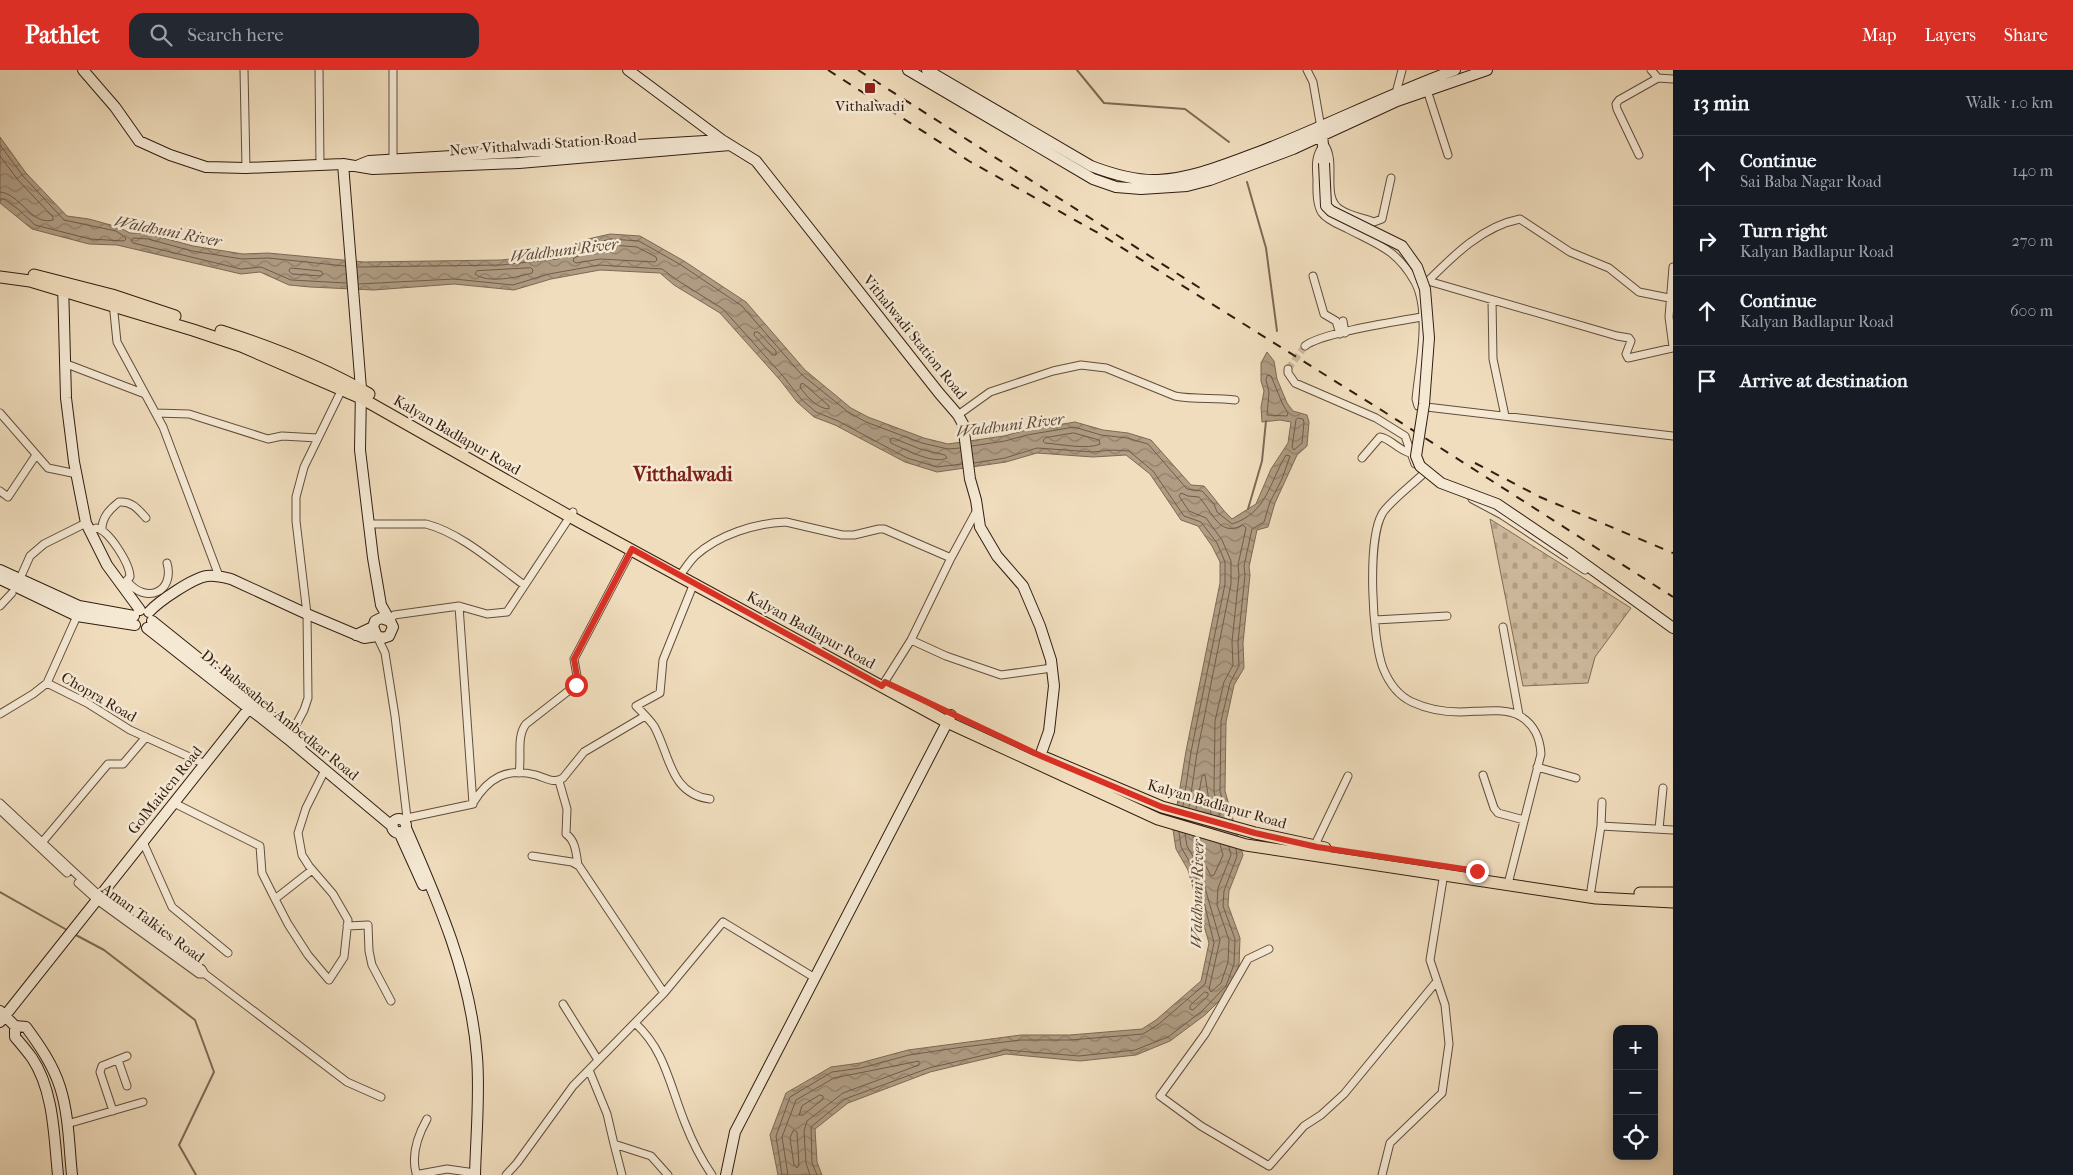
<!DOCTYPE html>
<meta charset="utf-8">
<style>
:root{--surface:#171b24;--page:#242831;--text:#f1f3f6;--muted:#9ea1a6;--line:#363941;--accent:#d93025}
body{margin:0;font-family:"IM FELL French Canon",serif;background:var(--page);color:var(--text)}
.controls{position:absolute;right:15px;bottom:15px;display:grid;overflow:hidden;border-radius:10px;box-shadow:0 2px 12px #0003}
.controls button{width:45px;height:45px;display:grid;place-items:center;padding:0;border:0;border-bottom:1px solid var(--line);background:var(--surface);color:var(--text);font:25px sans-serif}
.stop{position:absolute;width:15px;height:15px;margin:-11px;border:4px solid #d93025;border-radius:50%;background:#fff}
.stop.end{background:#d93025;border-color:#fff;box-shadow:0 1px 5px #0008}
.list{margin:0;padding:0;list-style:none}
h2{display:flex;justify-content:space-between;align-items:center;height:65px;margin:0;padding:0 20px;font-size:21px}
h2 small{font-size:16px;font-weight:400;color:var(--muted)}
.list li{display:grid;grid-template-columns:32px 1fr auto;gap:15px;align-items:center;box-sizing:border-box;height:70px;padding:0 20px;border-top:1px solid var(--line)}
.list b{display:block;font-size:19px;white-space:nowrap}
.list p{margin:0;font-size:16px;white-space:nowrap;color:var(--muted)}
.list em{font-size:16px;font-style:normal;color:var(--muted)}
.icon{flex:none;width:28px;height:28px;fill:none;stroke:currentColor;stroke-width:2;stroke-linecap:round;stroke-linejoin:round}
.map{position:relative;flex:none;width:1673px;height:1105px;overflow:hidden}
header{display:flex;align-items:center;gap:30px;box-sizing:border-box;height:70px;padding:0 25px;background:var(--accent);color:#fff}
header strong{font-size:24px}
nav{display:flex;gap:28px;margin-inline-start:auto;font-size:18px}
.search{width:350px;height:45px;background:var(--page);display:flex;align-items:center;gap:12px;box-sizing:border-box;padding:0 18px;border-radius:15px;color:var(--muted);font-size:19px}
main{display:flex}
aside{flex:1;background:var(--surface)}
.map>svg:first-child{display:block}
.cemetery{fill:url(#cemetery-stones);stroke:#816c58}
.water{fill:url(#water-waves);stroke:#7d6955}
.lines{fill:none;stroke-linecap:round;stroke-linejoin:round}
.shore{stroke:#705c4a;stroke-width:1}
.stream{stroke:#7d6955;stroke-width:2}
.street-tunnel{stroke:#cab79b;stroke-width:7;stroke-dasharray:7 3.5;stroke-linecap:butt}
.street-casing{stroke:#624d3c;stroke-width:9}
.secondary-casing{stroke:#321d11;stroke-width:12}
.primary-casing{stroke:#321d11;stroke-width:13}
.street{stroke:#f5e9d4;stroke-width:7}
.secondary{stroke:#f5e9d4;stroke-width:10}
.primary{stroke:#f0ddbd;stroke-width:11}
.rail{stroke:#321d11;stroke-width:2;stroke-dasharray:9 9;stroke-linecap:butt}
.secondary-bridge-casing{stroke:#321d11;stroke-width:12;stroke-linecap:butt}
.secondary-bridge{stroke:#f5e9d4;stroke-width:10}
.route{stroke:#d93025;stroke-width:6}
.poi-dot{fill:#8f2418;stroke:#f5e9d4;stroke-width:2}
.labels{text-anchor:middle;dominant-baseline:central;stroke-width:5;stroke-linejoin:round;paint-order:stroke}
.poi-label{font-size:15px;fill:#321d11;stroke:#f5e9d4}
.street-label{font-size:15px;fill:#321d11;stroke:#f5e9d4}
.water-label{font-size:16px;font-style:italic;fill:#5e4939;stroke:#f5e9d4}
.district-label{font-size:20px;font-weight:bold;fill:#7a1f14;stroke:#f5e9d4}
</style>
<header>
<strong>Pathlet</strong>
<div class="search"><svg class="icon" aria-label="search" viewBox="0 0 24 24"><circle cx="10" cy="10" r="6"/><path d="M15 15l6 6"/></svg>Search here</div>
<nav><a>Map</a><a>Layers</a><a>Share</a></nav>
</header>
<main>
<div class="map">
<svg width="1673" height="1105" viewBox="0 0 1673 1105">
<defs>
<pattern id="cemetery-stones" width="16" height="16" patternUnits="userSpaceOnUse" patternTransform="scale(1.25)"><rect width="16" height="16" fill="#d0bca0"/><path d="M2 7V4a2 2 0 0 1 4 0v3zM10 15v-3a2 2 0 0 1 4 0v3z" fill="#b3a189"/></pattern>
<pattern id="water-waves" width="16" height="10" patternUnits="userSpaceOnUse" patternTransform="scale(1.25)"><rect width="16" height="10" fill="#af9c83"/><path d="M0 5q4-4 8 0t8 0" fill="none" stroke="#8f7f6a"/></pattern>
</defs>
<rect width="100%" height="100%" fill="#f0ddbd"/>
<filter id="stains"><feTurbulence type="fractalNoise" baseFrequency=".004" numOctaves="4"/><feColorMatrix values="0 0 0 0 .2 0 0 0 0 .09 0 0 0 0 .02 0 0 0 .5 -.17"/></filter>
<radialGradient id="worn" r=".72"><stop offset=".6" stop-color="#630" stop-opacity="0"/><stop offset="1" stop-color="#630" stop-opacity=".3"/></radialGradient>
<!-- cemetery -->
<path class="cemetery" d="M1490 449 1631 538 1595 587 1588 613 1523 616Z"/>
<!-- water -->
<path class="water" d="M0 67 26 103 67 146 89 149 118 157 130 163 149 164 193 176 243 184 268 183 364 192 501 190 557 184 588 169 610 164 640 166 684 191 746 232 805 300 851 338 868 347 924 368 948 374 1004 366 1026 360 1075 352 1103 360 1128 363 1151 370 1191 415 1204 416C1214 427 1221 439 1232 449L1256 434 1271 399 1288 373 1291 352 1280 350 1262 352 1261 337 1264 321 1261 311V293L1267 282 1274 291 1277 309 1287 333 1293 341 1307 345 1309 352 1307 376 1297 385 1275 433 1268 457 1257 460 1249 497 1250 505 1243 573 1244 598 1234 615 1226 652 1225 721 1243 785 1229 821 1228 835 1240 868 1239 895 1230 920 1205 945 1170 971 1136 985 1080 991 1006 984 976 991 930 1002 848 1033 815 1059 817 1092 822 1105H778L770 1065 786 1023 831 997 860 993 908 980 1021 965H1070L1142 959 1156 950 1201 911 1209 873 1188 800 1176 779 1173 760 1186 681 1220 513V492L1212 476 1198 456 1181 450 1150 404 1126 385 1093 387 1037 383 1006 392 937 402 905 392 835 355 814 347 797 332 780 310 720 243 674 215 660 203 600 200 551 209 514 220 454 214 374 220 310 217 289 215 260 202 241 204 117 175 89 174 32 159 0 133Z"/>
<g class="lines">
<!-- shore -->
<path class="shore" d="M0 75 23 106 64 150 116 161 125 167 126 169 124 171 90 169 35 155 18 139 4 129H0
M0 86 18 110 53 147V150C31 156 21 124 0 122
M612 175 637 177 656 187 657 190 655 192 600 189 576 193 573 191 574 188 592 180Z
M345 196 268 188 242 189 192 181 148 169 133 168 131 171 133 173 241 199 261 197 291 210 346 213
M358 197 501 195 558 189 590 174 611 169 639 171 681 195 742 236 801 304 848 342 866 352 922 373 948 379 960 378
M291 198 321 201 323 204 321 206 292 204 289 201Z
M531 198 533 200 532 203C518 207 488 214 475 204L477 201Z
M359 214 454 209 513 215 549 204 599 195 662 199 677 210 723 239 783 306 801 329 816 342 838 351 907 388 937 397 962 394
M755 262H758L776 281V285H772L754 265Z
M1268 305 1271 306 1283 335 1288 343 1287 346 1267 345 1269 322 1266 310Z
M804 314 829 336V339C818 339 806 326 800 317L801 314Z
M1298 348 1303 349 1304 352 1302 373 1294 380 1292 377 1296 350Z
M1074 363 1099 370 1100 374C1088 380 1059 374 1045 373L1043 371 1045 368Z
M893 368 920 379 945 385 947 388C934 395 904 379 891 373L890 370Z
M972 376 1005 371 1027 365 1074 357 1101 365 1127 368 1148 374 1187 419 1202 421 1214 434 1217 442 1232 454C1267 443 1269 413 1286 385L1290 386 1282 409 1270 432 1264 452 1252 459 1244 496 1245 505 1238 572 1239 596 1230 613 1221 651 1220 721 1227 748
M974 393 1005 388 1037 378 1093 382 1112 380 1129 381 1153 401 1184 446 1201 452 1217 473 1225 492V514L1191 682 1183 736
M1189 737 1197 683 1231 514V491L1222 470 1206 448 1189 441 1179 426 1181 423 1188 426 1199 427C1213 442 1219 468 1243 455L1246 458 1238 495 1239 505 1232 572 1233 595 1224 612 1215 651 1214 722 1220 746
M1196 739 1202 706 1205 705 1211 744
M1185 764 1187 776 1199 797 1220 870 1209 919 1211 922 1221 913 1228 892 1229 870 1217 835 1218 818 1231 785 1229 777
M1193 767 1194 773 1211 806 1214 805 1223 785 1220 774
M1205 922 1208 923V926L1193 940 1190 939V936Z
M820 1025 823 1026V1029L803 1045H799L802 1036Z
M794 1060 797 1062 799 1095 797 1098 794 1095 790 1068Z
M782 1105 776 1066 790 1027 832 1002 861 998 909 985 963 977 1021 970H1070L1143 964 1159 954 1205 914 1214 873 1204 832 1193 798 1181 777 1179 762
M788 1105 782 1067 796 1030 834 1008 919 991V995L843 1023 807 1051 804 1061 806 1093 810 1105
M817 1105 812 1093 811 1057 845 1029 929 998 1006 980 1079 986 1135 980 1168 967 1202 941 1226 916 1234 894 1235 869 1223 836 1224 821 1237 786 1236 779"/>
<!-- stream -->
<path class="stream" d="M1077 0 1104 33 1185 39 1229 72
M1247 112 1266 178 1277 261
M1248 439 1262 391 1266 351
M0 822 67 860
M74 864 104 880 195 950 214 1002 179 1075 196 1105"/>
<!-- street-tunnel -->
<path class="street-tunnel" d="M1288 299 1305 276"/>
<!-- street casing -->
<g class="street-casing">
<path id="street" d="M244 0 246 98
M319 0 320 95
M1307 0 1313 12 1321 58
M1651 0 1658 8 1673 9
M1427 20 1448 85
M1396 23 1402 0
M1639 85 1617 39 1616 34 1619 30 1658 8
M393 92V0
M1391 108 1382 149 1374 152C1363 148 1350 146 1341 140 1320 128 1338 93 1324 74 1315 86 1316 95 1317 109 1317 119 1316 134 1322 143 1328 151 1340 155 1348 159 1379 175 1397 180 1415 212 1431 242 1419 297 1416 329L1418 336 1673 366
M1673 197 1669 247 1673 277
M1313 206 1324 244 1336 251 1340 264
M1428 211 1617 266 1629 268 1631 271 1626 284 1628 288 1673 278
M1420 213 1428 211C1454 185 1483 156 1520 149L1570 182 1609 198 1639 222 1669 228
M1492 230 1493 289 1505 346
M113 233 117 272 163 357 219 506
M1343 251 1345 263
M1305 276C1320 263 1399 251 1422 247
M64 293 145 324
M1288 299V303L1295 313 1376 348 1405 366 1415 394
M0 343 48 398 77 404
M156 343 189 344 268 369 282 366 318 368
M958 345 990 322 1053 301 1081 295 1106 298 1175 326C1195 330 1215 327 1235 330
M1362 388 1380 367C1390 368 1398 380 1410 383
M1423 404C1413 414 1388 433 1382 444 1367 471 1372 569 1383 598 1389 613 1397 625 1412 632 1427 639 1443 642 1460 642 1478 642 1504 637 1520 646 1535 655 1540 668 1541 684L1508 814
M0 421 8 427 36 385
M1472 429 1502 445 1585 500
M368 454H426C461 463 495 494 524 515
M102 459C102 447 110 439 119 432 132 431 138 439 146 448
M90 461 96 458C109 460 130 494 130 507L122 515
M680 505C685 499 689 492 695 486 718 465 755 453 786 452L842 465H854L879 459H884L951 488
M127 511C146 535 175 522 167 493
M18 513 30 486 44 474 86 453
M694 513 663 590 660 623 636 636C642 642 649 649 654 656 670 685 670 724 710 729
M0 536 12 523
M1375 550 1447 546
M390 551 394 545 459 536 487 544 507 542 573 442
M1503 557 1519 645
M377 566 385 583 395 646 407 748 404 750
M911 570 946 586 1001 605 1052 598
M47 613 87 633 130 660 205 694
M882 616 911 570 951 488 977 440
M0 644 33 624 47 613 77 546
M290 666 304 640 308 628 307 544 296 451V427L304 397 343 317
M1537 697 1576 708
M519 703C522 687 516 667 526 654L576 615 578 612 574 589 632 479
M1483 705 1494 738 1498 743 1524 750
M559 711 567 739 566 764C576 771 576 784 578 795
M0 733 102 828 202 899 205 904 347 1012 381 1027
M174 733 260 776 262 803 275 829 288 854 308 885 329 910 344 887 348 850 333 824 309 796 302 785 298 763 306 738 325 700
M473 733C488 708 507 697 536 705 546 708 554 714 563 708L584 682 645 646
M0 740 67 803
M407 748 473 734 459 536
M1601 756 1673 760
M1659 759 1663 718
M143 772 172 837 228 883
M39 776 108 694H123L146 667
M1313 779 1348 706
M532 786 572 792 579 796 664 923
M78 813 97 830 199 904H205
M1591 820 1601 756 1602 732
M275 829 312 800
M347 856 368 855 369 881 372 895 391 931
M1269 879 1248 889 1205 964 1160 1026 1201 1056 1269 1096 1304 1056 1321 1045 1344 1024 1437 911
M563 934 598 990
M635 953C665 980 670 1016 685 1053 692 1071 701 1089 712 1105
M118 990 127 1016
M589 1000 607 1044 614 1074 651 1086 668 1105
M113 1041 100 1002 102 996 127 986
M427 1049C418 1065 411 1084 416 1103L420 1104 447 1099 475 1103
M67 1054 143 1032
M614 1074 622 1105
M506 1105 517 1093 573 1016 664 923 723 852 815 908
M1382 1105 1390 1073 1442 1023 1449 974 1445 935 1430 890 1444 803"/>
</g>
<!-- secondary casing -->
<g class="secondary-casing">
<path id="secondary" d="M83 0 115 37 139 71 170 85 206 97 246 98 343 94 373 99 519 93 730 75
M628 0 722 70 756 91 939 323 958 345 963 354 970 409 976 430 980 457 997 486 1023 516 1040 556 1051 590 1054 616 1049 661 1038 692
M908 0 1093 109 1116 117 1141 119 1187 116 1210 110 1293 79 1397 31 1487 0
M927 0 1091 96C1112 104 1135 111 1158 110 1194 108 1226 94 1259 82 1326 56 1389 24 1455 0
M1322 61 1324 93
M343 94 361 319 360 380 373 488 381 535 390 551
M359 95 369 91 722 70
M63 213 66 328 74 392 86 453 107 495 140 540
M1571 484 1673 558
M0 500 79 536 134 546
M0 509 77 546 135 555
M149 542C159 531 193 508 207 506 216 505 223 507 231 509L307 544 364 568 377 566
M152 551 303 672
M147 558 288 669 393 757
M356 565 373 557 375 551 381 548 390 551 393 557 389 566 383 568 377 566 373 557
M392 756a7 7 0 1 1 14 0a7 7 0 1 1-14 0Z
M406 758C438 831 471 906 477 987 480 1025 476 1066 475 1105
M399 762 423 815
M0 941 15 956 26 957C40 976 53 995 60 1017 69 1045 69 1076 72 1105
M0 952 254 632
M15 956V967C21 974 27 981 32 988 54 1021 54 1067 58 1105
M726 1105 735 1062 951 645"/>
</g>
<!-- primary casing -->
<g class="primary-casing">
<path id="primary" d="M34 205 112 225 175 246
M0 207 30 211 193 260 241 276 361 328 569 446 947 652 1158 749 1246 775 1596 828 1673 832
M221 261C271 277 324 298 369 324
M1046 688 1162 737 1255 763 1325 778
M1640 823H1673"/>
</g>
<!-- street -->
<use href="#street" class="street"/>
<!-- secondary -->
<use href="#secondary" class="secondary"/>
<!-- primary -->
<use href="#primary" class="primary"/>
<!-- rail -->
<path class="rail" d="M828 0 969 91 1100 164 1386 343 1673 527
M858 0 1203 220
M1475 393 1540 427 1673 483"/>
<!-- secondary-bridge casing -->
<g class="secondary-bridge-casing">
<path id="secondary-bridge" d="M1324 93 1326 136 1331 141 1402 176 1417 197 1425 219 1429 268 1424 334 1416 386 1420 396 1441 413 1497 434 1571 484"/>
</g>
<!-- secondary-bridge -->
<use href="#secondary-bridge" class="secondary-bridge"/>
</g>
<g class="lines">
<!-- route -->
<path class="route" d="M576 615 578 612 574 589 632 479 882 616 885 612 1041 686 1162 737 1255 763 1317 777 1477 801"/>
</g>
<!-- markers -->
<rect class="poi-dot" x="864" y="12" width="12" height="12" rx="2.5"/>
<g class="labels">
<!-- poi labels -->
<g class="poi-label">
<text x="870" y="36">Vithalwadi</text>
</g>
<!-- street labels -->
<g class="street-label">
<text transform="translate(543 74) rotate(-4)">New Vithalwadi Station Road</text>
<text transform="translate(915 267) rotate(51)">Vithalwadi Station Road</text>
<text transform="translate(457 365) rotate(30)">Kalyan Badlapur Road</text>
<text transform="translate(811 560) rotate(29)">Kalyan Badlapur Road</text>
<text transform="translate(99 627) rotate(30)">Chopra Road</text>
<text transform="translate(280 645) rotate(39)">Dr. Babasaheb Ambedkar Road</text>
<text transform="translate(165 720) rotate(-51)">GolMaiden Road</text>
<text transform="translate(1217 734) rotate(16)">Kalyan Badlapur Road</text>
<text transform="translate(153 853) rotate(36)">Aman Talkies Road</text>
</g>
<!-- water labels -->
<g class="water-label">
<text transform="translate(168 161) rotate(11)">Waldhuni River</text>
<text transform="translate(564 180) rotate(-7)">Waldhuni River</text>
<text transform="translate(1010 355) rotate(-7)">Waldhuni River</text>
<text transform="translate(1197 824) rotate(-89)">Waldhuni River</text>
</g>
<!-- district labels -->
<g class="district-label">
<text x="683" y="404">Vitthalwadi</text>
</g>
</g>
<rect width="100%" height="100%" filter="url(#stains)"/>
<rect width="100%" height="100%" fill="url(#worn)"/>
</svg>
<div class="controls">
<button>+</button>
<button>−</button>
<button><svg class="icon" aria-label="locate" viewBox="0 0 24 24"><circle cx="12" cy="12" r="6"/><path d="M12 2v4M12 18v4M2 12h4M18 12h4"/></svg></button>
</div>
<div class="stop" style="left:576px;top:615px"></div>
<div class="stop end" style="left:1477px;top:801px"></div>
</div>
<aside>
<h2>13 min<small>Walk · 1.0 km</small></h2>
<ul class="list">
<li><svg class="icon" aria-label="ahead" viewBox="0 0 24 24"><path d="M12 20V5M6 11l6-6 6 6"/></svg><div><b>Continue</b><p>Sai Baba Nagar Road</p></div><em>140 m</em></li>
<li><svg class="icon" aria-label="right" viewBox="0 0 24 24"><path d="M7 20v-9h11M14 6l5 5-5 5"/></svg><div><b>Turn right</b><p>Kalyan Badlapur Road</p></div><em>270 m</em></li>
<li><svg class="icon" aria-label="ahead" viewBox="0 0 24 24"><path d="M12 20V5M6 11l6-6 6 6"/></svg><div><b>Continue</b><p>Kalyan Badlapur Road</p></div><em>600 m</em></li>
<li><svg class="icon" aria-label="arrive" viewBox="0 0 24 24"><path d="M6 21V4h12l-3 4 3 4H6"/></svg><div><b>Arrive at destination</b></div></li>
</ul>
</aside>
</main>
